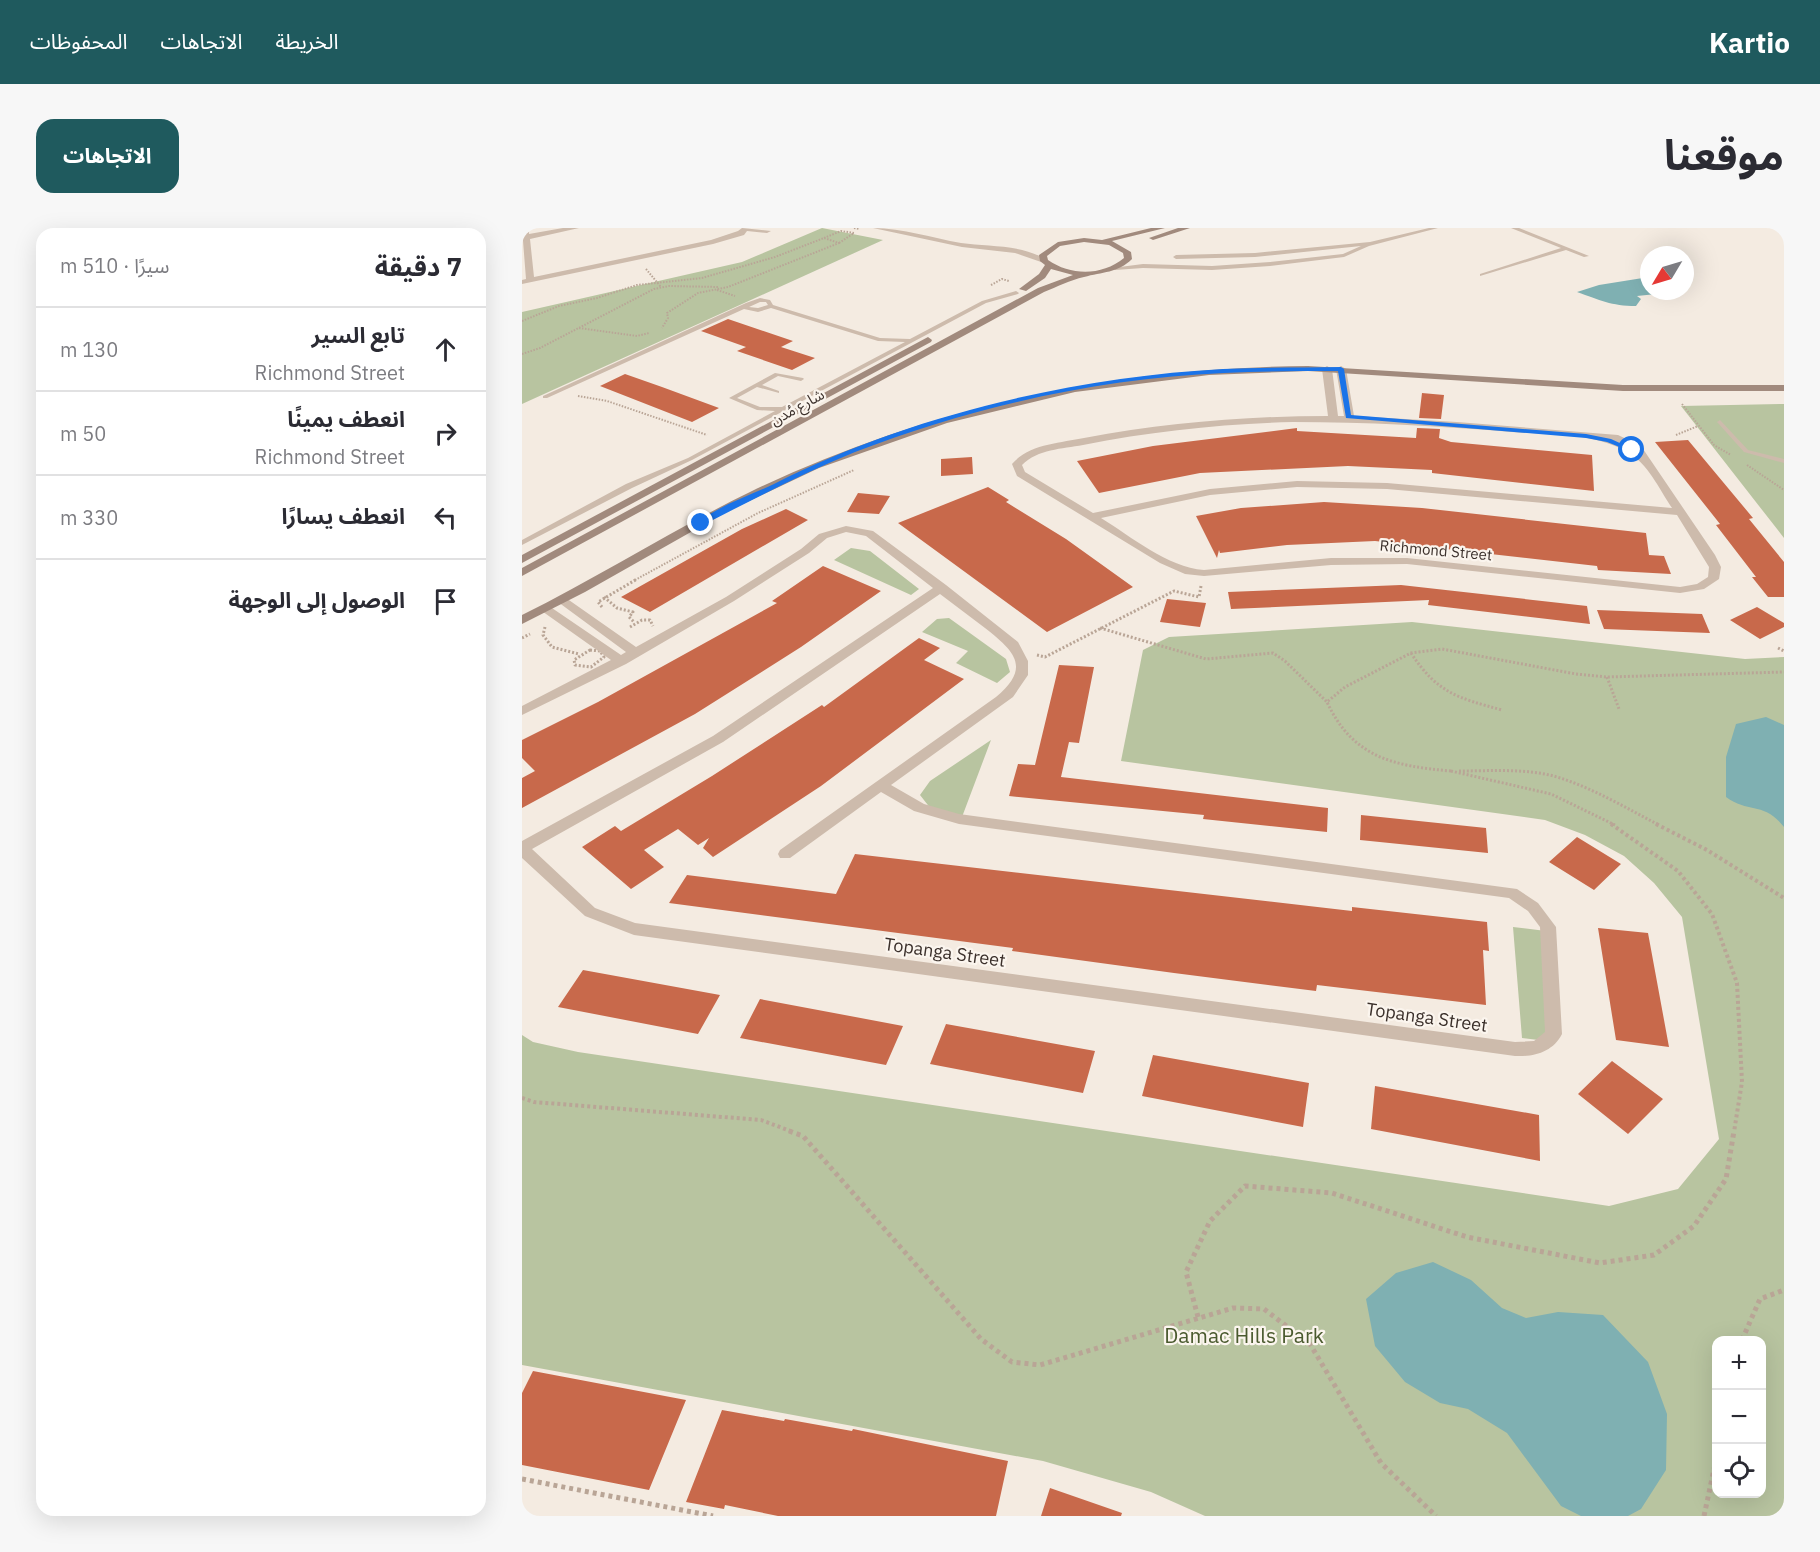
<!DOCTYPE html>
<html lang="ar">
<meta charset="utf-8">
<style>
:root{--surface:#fff;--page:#f7f7f7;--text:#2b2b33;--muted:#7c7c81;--line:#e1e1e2;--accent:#1f5a5e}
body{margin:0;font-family:"IBM Plex Sans","Noto Sans Arabic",sans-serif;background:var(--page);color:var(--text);direction:rtl}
.controls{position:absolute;right:18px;bottom:18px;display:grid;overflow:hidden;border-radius:12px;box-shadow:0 6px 24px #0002}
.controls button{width:54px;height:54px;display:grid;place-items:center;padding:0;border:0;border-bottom:2px solid var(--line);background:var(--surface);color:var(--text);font:30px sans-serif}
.compass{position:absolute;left:1118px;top:18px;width:54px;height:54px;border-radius:50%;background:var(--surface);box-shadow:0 6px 24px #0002;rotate:232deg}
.stop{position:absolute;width:18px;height:18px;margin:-14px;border:4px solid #1a73e8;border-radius:50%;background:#fff}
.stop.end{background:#1a73e8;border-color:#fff;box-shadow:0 2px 6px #0008}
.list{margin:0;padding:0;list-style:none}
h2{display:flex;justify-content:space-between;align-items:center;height:78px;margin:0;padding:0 24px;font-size:26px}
h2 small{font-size:20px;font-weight:400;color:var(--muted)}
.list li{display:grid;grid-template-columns:39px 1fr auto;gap:18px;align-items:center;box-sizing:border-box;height:84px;padding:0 24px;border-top:2px solid var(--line)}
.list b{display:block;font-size:22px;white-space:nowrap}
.list p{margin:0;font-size:20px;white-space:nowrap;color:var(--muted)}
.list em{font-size:20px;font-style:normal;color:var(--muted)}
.icon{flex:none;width:33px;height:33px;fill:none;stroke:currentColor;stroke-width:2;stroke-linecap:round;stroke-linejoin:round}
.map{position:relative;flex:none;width:1262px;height:1288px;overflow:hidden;direction:ltr;border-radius:18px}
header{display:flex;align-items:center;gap:36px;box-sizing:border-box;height:84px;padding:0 30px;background:var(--accent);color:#fff}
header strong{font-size:28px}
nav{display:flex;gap:33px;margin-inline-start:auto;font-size:21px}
.intro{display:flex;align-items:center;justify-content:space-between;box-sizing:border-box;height:144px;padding:0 36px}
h1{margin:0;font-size:42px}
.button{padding:15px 27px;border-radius:18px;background:var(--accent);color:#fff;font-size:21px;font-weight:700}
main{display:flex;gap:36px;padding:0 36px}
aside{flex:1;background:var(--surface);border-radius:18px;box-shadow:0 6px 24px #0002}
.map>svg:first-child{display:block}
.green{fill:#b8c4a0;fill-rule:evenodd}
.water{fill:#7fb0b2}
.building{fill:#c8694b}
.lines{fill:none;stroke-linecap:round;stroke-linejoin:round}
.path-far3{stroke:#b9a596;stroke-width:2;stroke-dasharray:1.5 1.5;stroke-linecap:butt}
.path-far2{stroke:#b9a596;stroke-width:3;stroke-dasharray:2 2;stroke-linecap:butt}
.path-far1{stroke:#b9a596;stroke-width:4;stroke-dasharray:3 3;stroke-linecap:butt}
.path{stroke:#b9a596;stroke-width:5;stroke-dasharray:4 4;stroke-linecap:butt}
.lane{fill:#cdbbac;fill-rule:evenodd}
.street{fill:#cdbbac;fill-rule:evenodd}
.secondary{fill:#a18a7d;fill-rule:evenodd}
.route{fill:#1a73e8}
.labels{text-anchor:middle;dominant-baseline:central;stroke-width:4.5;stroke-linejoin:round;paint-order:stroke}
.far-street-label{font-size:15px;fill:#3b302b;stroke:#fbf5ee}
.street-label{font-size:18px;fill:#3b302b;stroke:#fbf5ee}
.near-park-label{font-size:21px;fill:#4a5a2e;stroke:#fbf5ee}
</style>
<header>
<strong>Kartio</strong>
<nav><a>الخريطة</a><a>الاتجاهات</a><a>المحفوظات</a></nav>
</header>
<div class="intro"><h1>موقعنا</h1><a class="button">الاتجاهات</a></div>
<main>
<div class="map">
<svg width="1262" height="1288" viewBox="0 0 1262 1288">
<rect width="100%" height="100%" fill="#f4ebe1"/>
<!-- green -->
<path class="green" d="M300 0 361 12 0 176V84L220 34Z
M1262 176V310L1159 178Z
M329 320 348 323 397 361 389 367 312 332Z
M427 390 484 431 488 444 475 455 434 435 446 423 400 404 415 391Z
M890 394 1223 431 1262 429V1288H683L629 1264 521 1233 0 1137V807L11 814 56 824 1087 978 1156 961 1197 911 1160 689 1132 655 1102 628 1063 607 1023 592 599 533 621 422 647 409ZM1194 1112H1240V1266H1194Z
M469 512 440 589 409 581 398 567 408 553Z
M991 699 1024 703 1033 814 1000 810Z"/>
<!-- water -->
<path class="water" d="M1127 49V63H1163L1115 68 1119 71 1114 78C1089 78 1078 72 1055 64L1077 57Z
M1244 489 1262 497V599C1242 573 1227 586 1204 569V529L1214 496Z
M911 1034 949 1052 980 1080 1004 1090 1036 1084 1081 1087 1126 1134 1145 1186 1144 1242 1119 1281 1106 1288H1059L1039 1278 985 1205 946 1181 918 1175 883 1154 853 1118 844 1071 874 1045Z"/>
<!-- building -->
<path class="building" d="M206 91 271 113 259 119 293 130 270 142 215 123 224 119 179 103Z
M103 146 140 159 197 180 170 194 78 158Z
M900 165 922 167 919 191 897 190Z
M775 200V203L894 210 895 200 918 201 917 210 929 214 1070 227 1072 263 910 245V242L826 238 678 245 577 265 555 233 631 218Z
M1166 212 1231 290 1227 291 1262 334V369H1246L1230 349H1234L1194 297 1198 296 1133 214Z
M450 229 451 246 419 248V231Z
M466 259 487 272 484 274 544 311 611 359 525 404 376 295Z
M336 265 368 268 357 286 325 284Z
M802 274 900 280 1124 305 1127 327 1142 328 1149 346 1076 342 1075 338 853 313 765 317 698 325 697 322 695 330 674 288 719 280Z
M264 281 286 292 128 384 99 369 220 301Z
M301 338 359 363 279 419 173 486 0 580V550L13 543 0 530V512L76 474 255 375 250 373Z
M879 357 1065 378 1068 396 906 377 907 372 709 381 706 364Z
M645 371 684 375 678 399 638 394Z
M1235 379 1262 395V399L1238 411 1208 392Z
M1075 382 1180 386 1188 405 1082 401Z
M397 410 418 420 402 432 442 451 299 558 191 629 181 620 187 610 176 617 156 601 122 622 142 639 109 661 60 619 93 598 99 603 190 548 300 477 302 479Z
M537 437 572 439 557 515 547 514 539 549 806 580 805 604 681 591 682 587 487 568 496 536 513 537Z
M839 587 964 600 966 625 838 612Z
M1055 609 1099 636 1072 662 1027 634Z
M333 626 830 683V679L965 694 967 723 961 722 964 777 795 757 794 763 652 745 490 723 491 720 147 675 165 647 314 666Z
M1076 700 1126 705 1147 819 1094 812Z
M61 742 198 767 176 806 36 779Z
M238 771 381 798 364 837 218 810Z
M424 796 573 823 561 865 408 836Z
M631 827 787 855 781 899 620 868Z
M1090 833 1141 871 1106 906 1056 866Z
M853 858 1017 887 1018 933 849 901Z
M11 1143 164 1172 127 1262 0 1237V1165Z
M200 1182 262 1193 263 1191 330 1203 331 1201 486 1233 474 1288H256L203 1277 202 1281 164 1274Z
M528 1260 600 1285 599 1288H519Z"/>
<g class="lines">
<!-- path-far3 -->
<path class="path-far3" d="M332 0 337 1
M302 10 319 3 332 5 317 15
M124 41 139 59
M469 57 480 51 487 53
M195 62 213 68
M0 93 37 78 75 70 115 57 180 50 253 29 302 10 317 15 206 59 176 65 145 85 146 90 140 100
M57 100 115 108 127 105
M0 126 18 120 132 61 147 58 197 59
M56 168 85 173 185 207
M1160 176 1192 217 1209 227
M1154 207 1176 198
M1225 237 1262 262
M113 352 236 285 332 242"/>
<!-- path-far2 -->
<path class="path-far2" d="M82 369 95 380 111 384 107 389 112 394
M80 379 76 374 115 351
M23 399 21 407 30 419 57 426
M108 399 120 392H128L131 398
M578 400 684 431 751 425 763 433 805 474
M0 410 8 406
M1256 420 1262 423
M68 422 78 423 82 429 69 439 53 437 52 432Z
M889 425C915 465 936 470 980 482
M515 427 523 429 652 363 677 369 679 358
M1085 449 1097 481
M929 543C872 538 831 530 805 474L823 459 889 425 920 421 1054 446 1085 449 1262 444
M929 543 1029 566 1093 597
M937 543C968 543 1005 540 1035 549 1071 560 1104 580 1137 597"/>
<!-- path-far1 -->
<path class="path-far1" d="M1089 596 1156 643 1190 686 1215 755 1220 854 1212 904
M1134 596 1185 622 1262 670
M0 870 12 874 239 892 271 904"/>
<!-- path -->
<path class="path" d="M267 903 281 908 459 1111 490 1134 518 1137 711 1080 742 1081 788 1116 859 1235 914 1288
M676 1089 664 1044 688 993 723 958 810 965 945 1009 1078 1035 1132 1027 1172 998 1204 951 1212 903
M1220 1112 1238 1071 1262 1062
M0 1251 191 1288
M1182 1288 1194 1232"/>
<!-- lane -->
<path class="lane" d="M907 0H916L847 18 822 29 748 38 690 42 621 40 593 42 590 40 621 36 690 38 748 34 821 26 839 18 733 29 654 31 651 29 654 27 733 25 848 14Z
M989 0H997L1067 28 1062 29 1044 22 958 48V46L1039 20Z
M494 63 497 65 496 66 464 75 170 232 110 260 0 317V312L104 256 166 230 253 183 235 182 207 170 253 145 281 150 282 151 279 153 256 148 240 157 257 163V165L235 159 215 170 238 179H260L383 114 356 113 249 80 236 84 222 81 25 170H21V168L224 75 238 70 248 72 251 77 358 110 388 111 460 73ZM238 74H244L246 77 236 80 227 79Z
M1198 192 1226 222 1262 231V235L1222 224 1196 195 1195 194Z"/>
<!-- street -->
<path class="street" d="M0 0H7V6L41 0H57L8 11 12 49 189 12 216 3 220 0 249 3 245 5 225 3 222 7 191 16 0 56V52L4 51Z
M351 0C381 0 410 10 439 15 467 19 502 16 526 33L522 35 493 25 440 19Z
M805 138 810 141 816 188H822L814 141 819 138 824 141 832 188 935 194 1096 207 1119 218 1193 327 1199 339 1197 351 1182 361 1158 365 885 336 809 337 682 348 663 346 638 335 495 248 490 236C507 216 538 215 562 210 643 195 724 188 806 188L800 141ZM771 194C844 194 917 198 990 204 1028 207 1071 204 1105 224 1126 235 1137 261 1150 280L865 255 775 253 688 261 571 285 503 244 500 237C516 221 540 221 561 217 631 203 700 196 771 194ZM775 259 865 261 1155 287 1187 339 1186 349 1175 356 1158 359 885 330H809L682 342C645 339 610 309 579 290L688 267Z
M324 298 351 303 424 357 496 414 506 433V447L491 469 369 557 402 576 437 586 995 661 1016 675 1034 699 1040 806C1031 824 1012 829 993 828L112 707 63 688 0 630V613L191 508 411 360 344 308 324 304 305 310 287 325 212 373 104 436 0 487V478L89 432 17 381 19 378H27L99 427 104 424 36 374V370H44L114 419 204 369 279 321 297 306ZM418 366C433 377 448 389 463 400 492 423 510 439 474 469L258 622 256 626 258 630H268L359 564 392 583 437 596 987 670 1006 683 1018 699 1023 804 1012 813 993 814 113 695 73 680 10 621 201 514Z"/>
<!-- secondary -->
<path class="secondary" d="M629 0H643L590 13 609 24 610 31C596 45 580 44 562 49 548 52 535 59 522 64L0 348V340L516 60 551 47 529 41 523 50 504 63 497 61 517 46 523 37 518 33 517 27 536 14 562 10 580 12ZM562 14 587 17 601 25 602 30C580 48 549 48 526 32L525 28 538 18Z
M656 0H668L631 12 627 10Z
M406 109 410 112 409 114 0 335V327Z
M786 138 1101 157H1262V163H1101L786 143 687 147 553 164 425 195 297 240 206 283 63 364 0 396V387C77 349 150 302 228 264 402 180 593 139 786 138Z"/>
</g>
<!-- route -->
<path class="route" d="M819 139 822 141 829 187 1064 206 1089 211 1113 222 1110 224 1085 214 1064 210 824 190 816 143C778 143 740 143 702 145 578 150 449 179 333 224 281 245 232 271 181 297L175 295C196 278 227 268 252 256 385 188 552 149 701 141 740 139 780 140 819 139Z"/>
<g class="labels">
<!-- far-street labels -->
<g class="far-street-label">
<text transform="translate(275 179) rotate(-29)">شارع مُدن</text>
<text transform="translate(914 322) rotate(5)">Richmond Street</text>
</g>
<!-- street labels -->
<g class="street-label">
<text transform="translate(423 724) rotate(8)">Topanga Street</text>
<text transform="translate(905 789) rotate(8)">Topanga Street</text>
</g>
<!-- near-park labels -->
<g class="near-park-label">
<text x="722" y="1107">Damac Hills Park</text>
</g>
</g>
</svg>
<div class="controls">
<button>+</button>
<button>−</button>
<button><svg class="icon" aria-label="locate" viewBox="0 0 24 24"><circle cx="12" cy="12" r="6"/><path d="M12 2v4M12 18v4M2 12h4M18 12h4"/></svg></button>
</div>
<svg class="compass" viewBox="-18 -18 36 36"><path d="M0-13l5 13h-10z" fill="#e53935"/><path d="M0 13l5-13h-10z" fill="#7c7c81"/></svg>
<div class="stop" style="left:1110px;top:222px"></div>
<div class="stop end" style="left:179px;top:295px"></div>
</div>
<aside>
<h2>7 دقيقة<small>سيرًا · 510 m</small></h2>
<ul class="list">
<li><svg class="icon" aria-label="ahead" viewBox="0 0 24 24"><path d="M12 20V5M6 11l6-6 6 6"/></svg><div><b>تابع السير</b><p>Richmond Street</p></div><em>130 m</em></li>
<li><svg class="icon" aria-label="right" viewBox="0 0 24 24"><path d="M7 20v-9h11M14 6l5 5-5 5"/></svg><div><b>انعطف يمينًا</b><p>Richmond Street</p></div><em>50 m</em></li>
<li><svg class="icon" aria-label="left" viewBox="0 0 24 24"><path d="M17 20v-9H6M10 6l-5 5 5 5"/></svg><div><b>انعطف يسارًا</b></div><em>330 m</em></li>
<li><svg class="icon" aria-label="arrive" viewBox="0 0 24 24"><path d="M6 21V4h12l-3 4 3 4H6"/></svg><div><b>الوصول إلى الوجهة</b></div></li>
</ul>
</aside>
</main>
